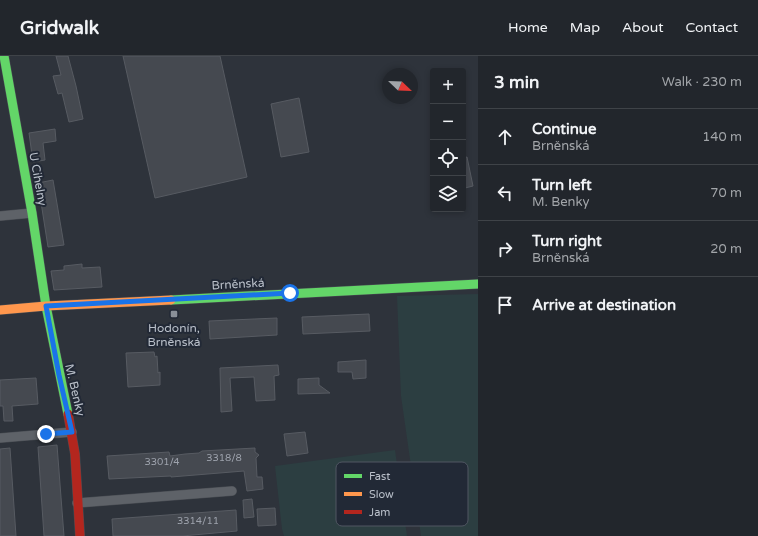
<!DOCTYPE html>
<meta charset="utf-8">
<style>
:root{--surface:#22262c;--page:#2e3238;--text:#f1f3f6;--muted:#a2a5a9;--line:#3f4348}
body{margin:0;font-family:"Varela Round",sans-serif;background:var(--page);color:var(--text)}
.controls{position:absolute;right:12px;top:12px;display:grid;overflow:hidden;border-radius:4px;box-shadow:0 2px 6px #0003}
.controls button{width:36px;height:36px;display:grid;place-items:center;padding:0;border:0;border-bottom:1px solid var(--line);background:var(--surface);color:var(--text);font:20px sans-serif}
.compass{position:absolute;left:382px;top:12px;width:36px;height:36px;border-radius:50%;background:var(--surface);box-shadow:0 2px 6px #0003;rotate:113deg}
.stop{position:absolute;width:12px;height:12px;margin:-9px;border:3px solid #1a73e8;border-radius:50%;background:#fff}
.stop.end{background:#1a73e8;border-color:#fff;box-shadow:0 1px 4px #0008}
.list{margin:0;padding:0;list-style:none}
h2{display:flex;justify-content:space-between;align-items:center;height:52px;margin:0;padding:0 16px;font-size:17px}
h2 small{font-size:13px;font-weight:400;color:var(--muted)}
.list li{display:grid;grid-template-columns:26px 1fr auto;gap:12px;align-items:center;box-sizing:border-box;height:56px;padding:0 16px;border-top:1px solid var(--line)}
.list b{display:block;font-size:15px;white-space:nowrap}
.list p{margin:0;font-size:13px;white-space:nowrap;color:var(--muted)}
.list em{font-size:13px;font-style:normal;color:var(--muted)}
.icon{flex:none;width:22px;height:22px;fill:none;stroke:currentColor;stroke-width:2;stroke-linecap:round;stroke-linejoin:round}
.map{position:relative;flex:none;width:478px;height:480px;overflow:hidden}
header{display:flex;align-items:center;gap:24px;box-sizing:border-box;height:56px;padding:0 20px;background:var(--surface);border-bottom:1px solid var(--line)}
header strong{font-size:19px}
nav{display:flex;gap:22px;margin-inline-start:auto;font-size:14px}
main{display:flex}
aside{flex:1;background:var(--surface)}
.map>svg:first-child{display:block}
.green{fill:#2c3e41}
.building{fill:#454950;stroke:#575b62}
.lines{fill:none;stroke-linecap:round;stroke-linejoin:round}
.street-casing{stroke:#4a4e54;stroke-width:10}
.fast-casing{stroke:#4a4e54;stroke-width:10}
.slow-casing{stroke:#4a4e54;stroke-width:10}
.jam-casing{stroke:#4a4e54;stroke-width:10}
.street{stroke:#5e6268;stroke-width:9}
.fast{stroke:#63d668;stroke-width:9}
.slow{stroke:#ff974d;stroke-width:9}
.jam{stroke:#b3261e;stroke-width:9}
.route{stroke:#1a73e8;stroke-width:5}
.poi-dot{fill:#898f98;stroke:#222936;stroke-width:1.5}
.labels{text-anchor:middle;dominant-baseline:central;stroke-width:4;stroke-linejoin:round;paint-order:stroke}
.number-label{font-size:10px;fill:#9da2ac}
.street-label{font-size:12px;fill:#bac0ca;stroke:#222936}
.poi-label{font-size:12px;fill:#bac0ca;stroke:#222936}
.key{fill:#222936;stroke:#505662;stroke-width:1}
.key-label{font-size:11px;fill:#bac0ca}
</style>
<header>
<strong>Gridwalk</strong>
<nav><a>Home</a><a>Map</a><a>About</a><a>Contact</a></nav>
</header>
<main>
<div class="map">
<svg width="478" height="480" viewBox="0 0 478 480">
<rect width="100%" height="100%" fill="#2e333b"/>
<!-- green -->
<path class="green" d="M478 238V480H421L401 340 397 240Z
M395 394 407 480H284L282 473 275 410Z"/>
<!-- building -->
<path class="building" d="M56 0H68L76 30 83 63 69 66 62 37 58 38 53 20 61 19Z
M123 0H220L247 121 155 142Z
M299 42 309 96 281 101 271 48Z
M55 73 56 85 43 87 45 104 33 106 29 77Z
M467 101 473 130 465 132 463 126V102Z
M53 124 64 189 48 191 38 127Z
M82 208V212L100 211 102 231 54 234 51 215 64 214V210Z
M369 258 370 275 303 278 302 261Z
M277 262V279L210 283 209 265Z
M154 296 155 301 157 300 158 317 160 316V329L128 331 126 297Z
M366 304V322L353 323 352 316H338V306Z
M278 309 279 319 274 320 275 344 256 345 254 321 230 322 232 355 221 356 220 312Z
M36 322 38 348 12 350 13 365H4L3 350H0V324Z
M319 322V329L330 337 298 338V323Z
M305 376 308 397 287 400 284 378Z
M57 389 64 480H44L38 391Z
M10 392 16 480H0V393Z
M255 392V396L259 399 256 402 257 421H262L263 433 247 435 244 415 171 421V420L109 423 107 400 169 396 170 400 185 398 199 397 202 395Z
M252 443 254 461 244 462 243 444Z
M275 452 276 469 258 470 257 453Z
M236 454 237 475 182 480H113L112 463Z"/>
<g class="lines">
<!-- street casing -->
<g class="street-casing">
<path id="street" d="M0 160 32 157
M0 382 72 376
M77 447 232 435"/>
</g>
<!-- fast casing -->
<g class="fast-casing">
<path id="fast" d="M4 0 32 157 46 250 68 358
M171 244 478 228"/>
</g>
<!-- slow casing -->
<g class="slow-casing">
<path id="slow" d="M0 254 46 250 171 244"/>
</g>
<!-- jam casing -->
<g class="jam-casing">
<path id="jam" d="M68 358 75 398 80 480"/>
</g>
<!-- street -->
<use href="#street" class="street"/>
<!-- fast -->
<use href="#fast" class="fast"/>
<!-- slow -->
<use href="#slow" class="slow"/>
<!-- jam -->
<use href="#jam" class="jam"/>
</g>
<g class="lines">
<!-- route -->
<path class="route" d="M46 378 72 376 59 319 46 250 290 237"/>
</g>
<!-- markers -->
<rect class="poi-dot" x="170" y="254" width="8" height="8" rx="2"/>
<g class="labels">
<!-- number labels -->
<g class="number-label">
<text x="224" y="402">3318/8</text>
<text x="162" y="406">3301/4</text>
<text x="198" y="465">3314/11</text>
</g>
<!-- street labels -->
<g class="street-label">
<text transform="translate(38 123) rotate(80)">U Cihelny</text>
<text transform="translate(238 228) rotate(-3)">Brněnská</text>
<text transform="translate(75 334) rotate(77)">M. Benky</text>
</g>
<!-- poi labels -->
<g class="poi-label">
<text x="174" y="272">Hodonín,<tspan x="174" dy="14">Brněnská</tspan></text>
</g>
</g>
<!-- legend -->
<rect x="336" y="406" width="132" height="64" rx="6" class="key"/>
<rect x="344" y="418" width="18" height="4" fill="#63d668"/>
<rect x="344" y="436" width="18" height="4" fill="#ff974d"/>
<rect x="344" y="454" width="18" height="4" fill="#b3261e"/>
<g class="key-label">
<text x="369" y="424">Fast</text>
<text x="369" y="442">Slow</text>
<text x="369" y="460">Jam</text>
</g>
</svg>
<div class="controls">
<button>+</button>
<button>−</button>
<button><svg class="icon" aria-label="locate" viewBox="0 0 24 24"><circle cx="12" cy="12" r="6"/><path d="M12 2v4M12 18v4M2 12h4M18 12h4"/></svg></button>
<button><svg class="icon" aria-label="layers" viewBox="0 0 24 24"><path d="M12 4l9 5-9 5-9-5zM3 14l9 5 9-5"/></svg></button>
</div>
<svg class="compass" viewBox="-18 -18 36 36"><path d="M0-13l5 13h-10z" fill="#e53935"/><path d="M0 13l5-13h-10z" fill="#a2a5a9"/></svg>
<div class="stop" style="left:290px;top:237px"></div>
<div class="stop end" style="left:46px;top:378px"></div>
</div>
<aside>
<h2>3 min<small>Walk · 230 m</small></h2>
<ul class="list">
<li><svg class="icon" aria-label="ahead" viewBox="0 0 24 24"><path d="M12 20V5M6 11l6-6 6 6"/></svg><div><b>Continue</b><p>Brněnská</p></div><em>140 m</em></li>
<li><svg class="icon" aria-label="left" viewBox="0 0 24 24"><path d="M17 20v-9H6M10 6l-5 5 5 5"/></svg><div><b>Turn left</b><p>M. Benky</p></div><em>70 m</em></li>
<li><svg class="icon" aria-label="right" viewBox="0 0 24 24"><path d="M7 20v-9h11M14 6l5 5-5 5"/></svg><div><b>Turn right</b><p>Brněnská</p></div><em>20 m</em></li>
<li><svg class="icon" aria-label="arrive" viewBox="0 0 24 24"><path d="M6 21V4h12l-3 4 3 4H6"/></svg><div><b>Arrive at destination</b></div></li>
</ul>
</aside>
</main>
